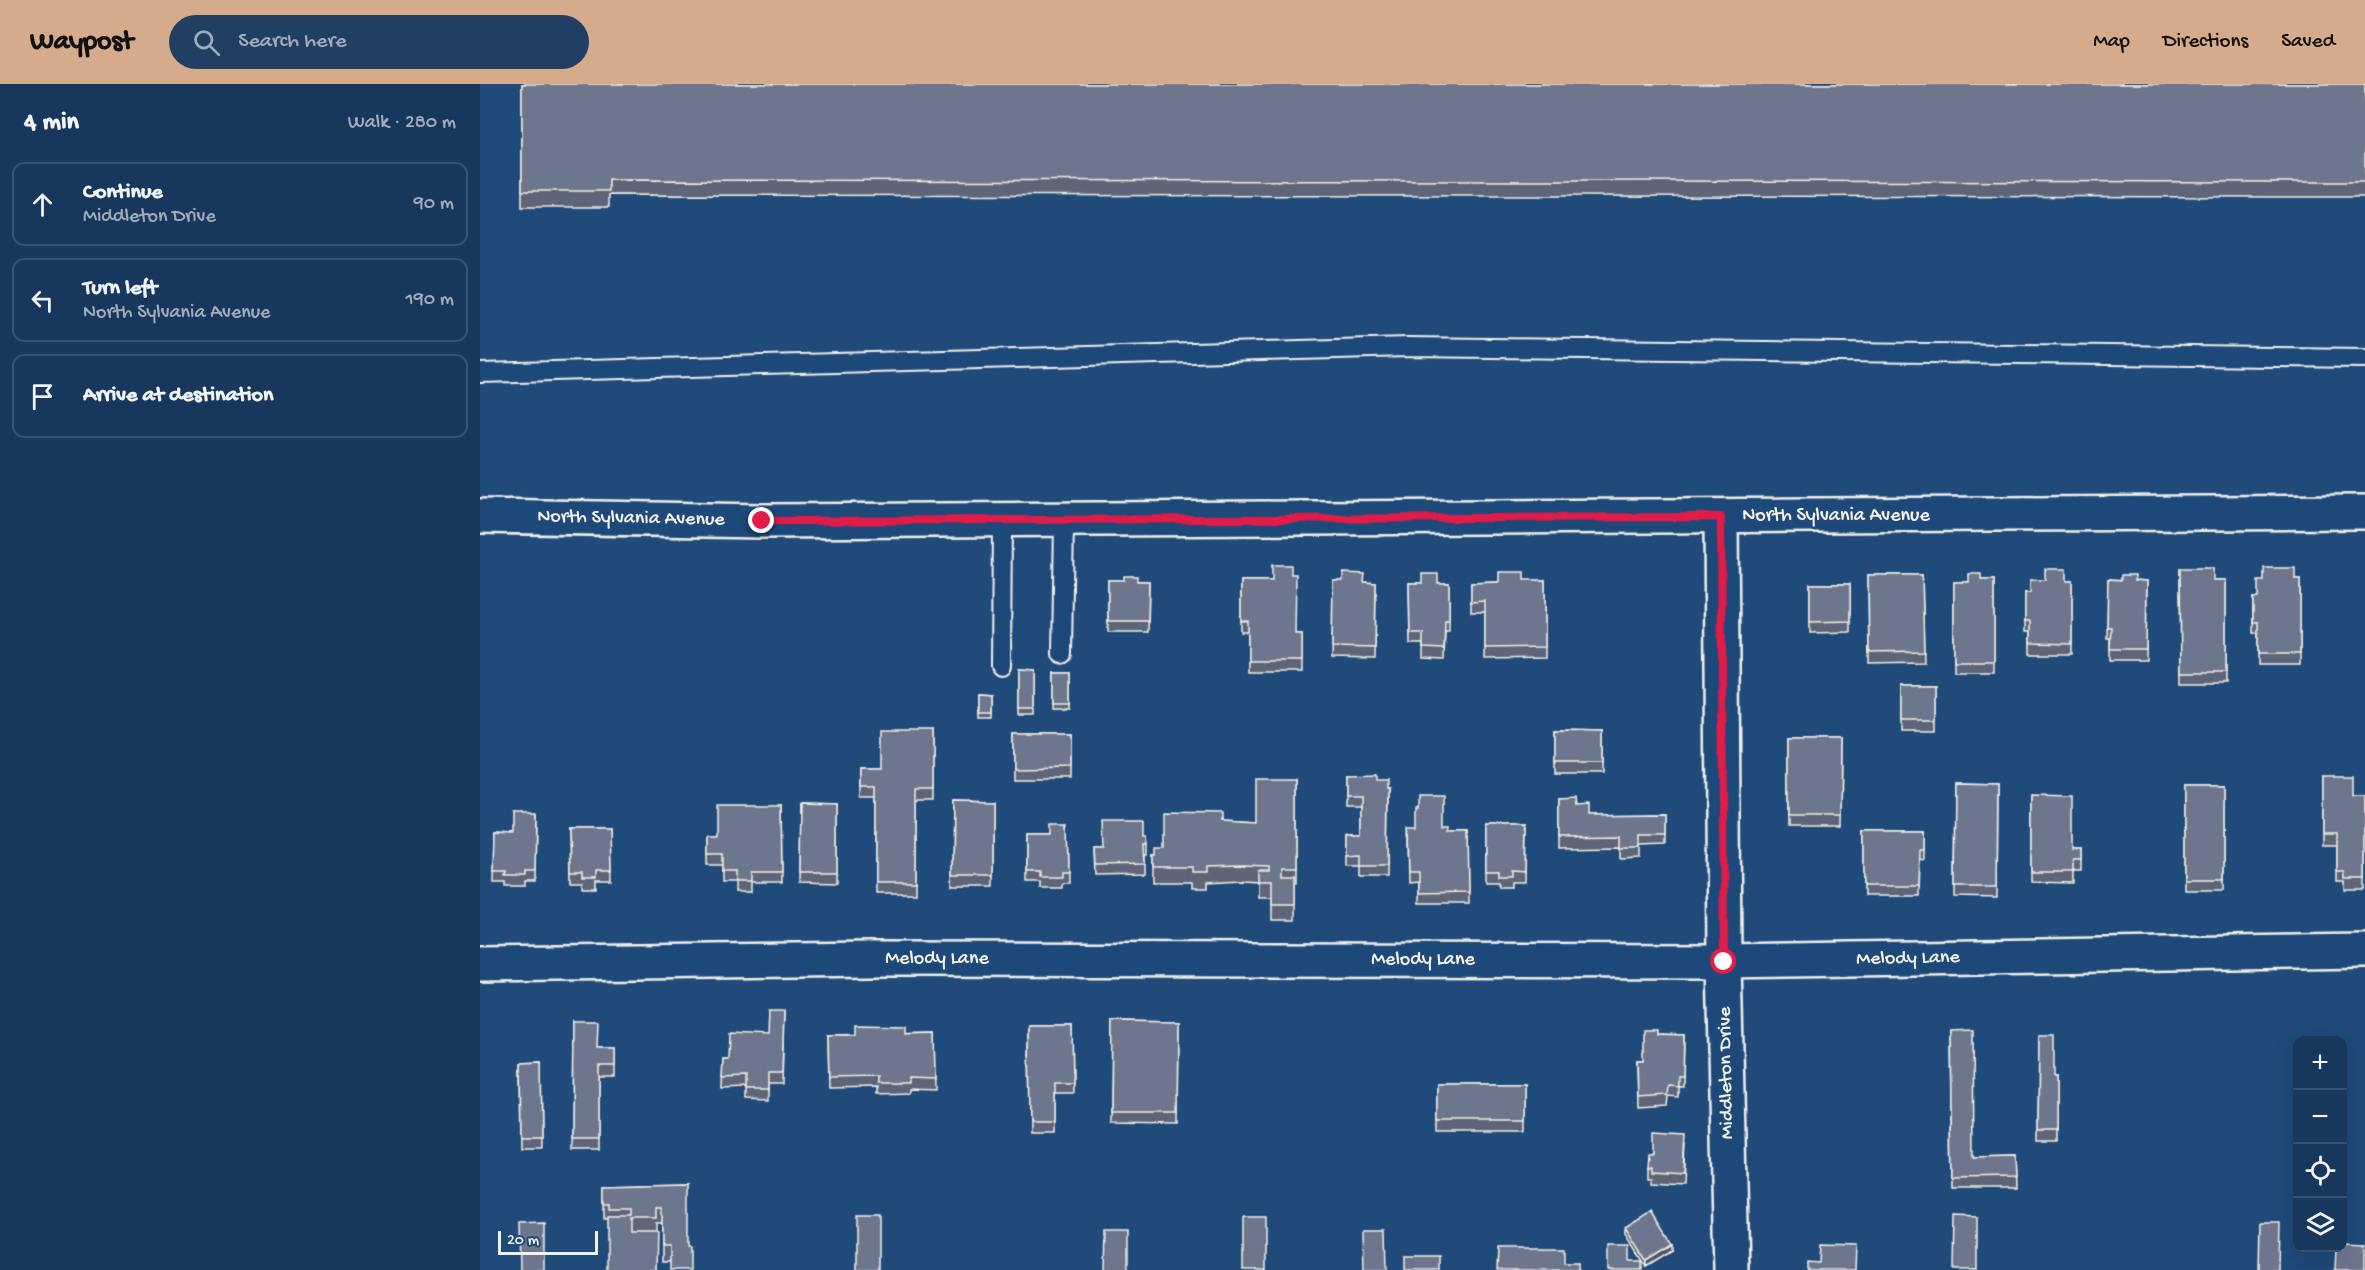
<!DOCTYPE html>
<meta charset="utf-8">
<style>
:root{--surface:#17385c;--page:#203f62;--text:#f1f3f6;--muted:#9eacbb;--line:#365272;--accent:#d6ab8b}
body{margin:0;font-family:"Gochi Hand",sans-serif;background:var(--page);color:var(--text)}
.controls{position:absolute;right:18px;bottom:18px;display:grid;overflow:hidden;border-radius:12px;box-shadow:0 6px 24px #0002}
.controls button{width:54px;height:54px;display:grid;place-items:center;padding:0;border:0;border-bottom:2px solid var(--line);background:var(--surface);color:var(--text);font:30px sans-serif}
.scale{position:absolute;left:18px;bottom:15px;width:100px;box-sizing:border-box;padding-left:6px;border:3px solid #f4f1e8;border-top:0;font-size:16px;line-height:21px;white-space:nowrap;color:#f4f1e8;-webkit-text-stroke:4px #1f4a7a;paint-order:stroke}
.stop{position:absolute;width:18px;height:18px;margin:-14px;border:4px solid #e11d48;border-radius:50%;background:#fff}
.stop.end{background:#e11d48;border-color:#fff;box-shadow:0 2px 6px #0008}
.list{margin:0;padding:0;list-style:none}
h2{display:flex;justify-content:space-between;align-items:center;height:78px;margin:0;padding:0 24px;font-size:26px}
h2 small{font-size:20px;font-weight:400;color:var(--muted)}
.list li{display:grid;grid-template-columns:39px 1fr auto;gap:18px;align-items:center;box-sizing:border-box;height:84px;margin:0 12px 12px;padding:0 12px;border:2px solid var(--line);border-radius:12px}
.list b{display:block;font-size:22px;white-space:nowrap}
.list p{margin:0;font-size:20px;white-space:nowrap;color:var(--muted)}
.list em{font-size:20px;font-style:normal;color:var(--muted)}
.icon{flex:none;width:33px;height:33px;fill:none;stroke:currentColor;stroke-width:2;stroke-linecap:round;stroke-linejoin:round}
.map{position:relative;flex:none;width:1885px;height:1186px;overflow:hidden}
header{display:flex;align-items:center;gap:36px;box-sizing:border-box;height:84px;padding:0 30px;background:var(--accent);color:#111}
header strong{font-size:28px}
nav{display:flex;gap:33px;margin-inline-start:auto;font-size:21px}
.search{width:420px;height:54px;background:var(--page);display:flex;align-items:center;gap:15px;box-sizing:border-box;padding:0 21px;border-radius:33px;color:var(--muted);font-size:22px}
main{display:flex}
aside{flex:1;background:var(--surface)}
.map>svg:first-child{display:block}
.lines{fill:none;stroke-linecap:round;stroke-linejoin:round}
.lane-casing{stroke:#f4f1e8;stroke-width:22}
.street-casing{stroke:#f4f1e8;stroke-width:38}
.secondary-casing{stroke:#f4f1e8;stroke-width:38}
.lane{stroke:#1f4a7a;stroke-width:18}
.street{stroke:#1f4a7a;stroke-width:33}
.secondary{stroke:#1f4a7a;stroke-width:33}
.wall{fill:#5e6579;stroke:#f4f1e8;stroke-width:1.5}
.shaded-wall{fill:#4c5363;stroke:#f4f1e8;stroke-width:1.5}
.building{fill:#6d768d;stroke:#f4f1e8;stroke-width:1.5}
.route{stroke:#e11d48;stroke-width:8}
.labels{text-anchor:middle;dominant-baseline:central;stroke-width:5;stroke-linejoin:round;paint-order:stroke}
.street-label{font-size:20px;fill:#f4f1e8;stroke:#1f4a7a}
</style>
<header>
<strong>Waypost</strong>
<div class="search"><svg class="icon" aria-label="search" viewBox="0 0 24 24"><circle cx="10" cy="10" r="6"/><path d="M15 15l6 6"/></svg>Search here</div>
<nav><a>Map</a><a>Directions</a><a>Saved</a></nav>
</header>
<main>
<aside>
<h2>4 min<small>Walk · 280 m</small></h2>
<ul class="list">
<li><svg class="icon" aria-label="ahead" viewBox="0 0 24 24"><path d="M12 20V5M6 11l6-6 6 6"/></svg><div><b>Continue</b><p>Middleton Drive</p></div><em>90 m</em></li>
<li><svg class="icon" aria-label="left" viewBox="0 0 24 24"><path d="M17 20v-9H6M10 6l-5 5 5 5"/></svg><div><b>Turn left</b><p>North Sylvania Avenue</p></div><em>190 m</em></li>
<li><svg class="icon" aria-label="arrive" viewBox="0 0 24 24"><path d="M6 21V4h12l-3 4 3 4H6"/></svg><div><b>Arrive at destination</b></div></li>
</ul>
</aside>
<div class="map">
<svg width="1885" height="1186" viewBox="0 0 1885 1186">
<rect width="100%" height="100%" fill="#1f4a7a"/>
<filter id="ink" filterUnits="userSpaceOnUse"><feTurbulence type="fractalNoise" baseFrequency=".0167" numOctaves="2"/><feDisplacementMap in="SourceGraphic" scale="12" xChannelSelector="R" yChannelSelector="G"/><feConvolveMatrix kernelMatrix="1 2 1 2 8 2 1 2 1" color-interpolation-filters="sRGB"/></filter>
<g filter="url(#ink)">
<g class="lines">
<!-- lane casing -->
<g class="lane-casing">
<path id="lane" d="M0 289 928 263 1885 274
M582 570 584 436
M521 582 522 436"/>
</g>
<!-- street casing -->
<g class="street-casing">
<path id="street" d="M1241 433 1244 877 1251 1186
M0 880 392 875 1244 877 1885 867"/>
</g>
<!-- secondary casing -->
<g class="secondary-casing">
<path id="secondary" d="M0 432 282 437 1885 428"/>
</g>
<!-- lane -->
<use href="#lane" class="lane"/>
<!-- street -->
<use href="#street" class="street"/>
<!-- secondary -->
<use href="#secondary" class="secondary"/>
</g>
<!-- wall -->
<path class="wall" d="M42 0H1885V113L129 111V123H42Z
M1700 484 1733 496H1746V599H1701Z
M811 490 815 550H822V588H768V548H761V497H792Z
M1388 491H1442L1444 578 1389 579Z
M1628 495 1667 497 1666 576H1630V554H1627Z
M1815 495H1820V581H1778V549H1773V514H1778Z
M628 496 669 497 668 548H628Z
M853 496 896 499 895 575 852 574Z
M1065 496V574L1005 575V528H991V499Z
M1501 496H1514V588H1474V498H1489Z
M1586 497H1592V570H1550V548H1545V509H1550Z
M929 499H969V547H965L964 576 943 575V560H930Z
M1330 500H1370V548L1330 549Z
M539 585 555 586V631H539Z
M574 589H590V624H574Z
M1421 602H1456V647H1421Z
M498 609 511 610V633H498Z
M1075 646 1122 647V690H1075Z
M453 648V716H436V809H396V714H381V685H402Z
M533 650H590V695H533Z
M1309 654H1361L1360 742H1309Z
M866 691 895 696 906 705H908L907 793H881V782H867V752H881V723H866Z
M1842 692 1873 712H1885V806H1865V798H1857V761H1842Z
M817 695V799H815V836H792V813H778V797L761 796 728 798V804H712V798H673V771H676L684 764 740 737 776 739Z
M1476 699 1518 700 1517 814 1475 813Z
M1704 701H1744V806H1704Z
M1551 711 1592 766H1601V787H1593V799L1551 798Z
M1079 715 1097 722 1109 731 1185 730V761L1161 762V774L1141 775V763L1079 764Z
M473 716 513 717V802H472Z
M320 719 357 720V799L319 798Z
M301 721 302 798H271V808H255V798H242V781H227V750H237Z
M56 730 55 797H45V802H25V798H14L15 748 33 749Z
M588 740 589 799H582V804H560V798H547V751H572Z
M964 742 970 747H988L989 819H939V798L929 799 928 754Z
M1006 742H1046L1045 798H1032V803H1019V798H1006Z
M89 745H130L131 796H116V804H102V798H90Z
M1384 747H1445V777L1440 776 1439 812H1384Z
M664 752 668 760V771H665V790L615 791 614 765H624Z
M304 927 302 1000H288V1017L266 1016V1004L242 1005 243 975H248L288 952Z
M93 937 118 964H135V993H119V1066H92Z
M632 937 699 938 698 1040 631 1039Z
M549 942H592L593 1009H575V1049H550Z
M1471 947 1494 1073 1535 1072 1536 1104H1473Z
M455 949 456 1006 429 1005V1009L396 1010V1003L349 1004 348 951Z
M1177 950 1204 951 1203 1002H1198V1013L1188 1012 1187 1022 1158 1024 1157 976H1163Z
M1559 951 1574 993H1576V1057H1558Z
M61 978 62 1063H42L41 979Z
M957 1000H1045V1048H957Z
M1205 1061 1203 1100 1171 1098V1093H1167V1082L1173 1069Z
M208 1099 190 1178H182V1139H176V1186L127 1134H124V1101Z
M1146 1144 1192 1166 1166 1182 1146 1150Z"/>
<!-- shaded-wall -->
<path class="shaded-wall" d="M1192 1160V1166L1166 1182V1176Z"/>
<!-- building -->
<path class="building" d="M42 0H1885V98L129 96V107H42Z
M792 481H811V490H816L815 550H822V577H768V537H761V497H792Z
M1700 484H1733V496H1746V588H1701Z
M1784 484H1815V495H1820V570H1778V538H1773V514H1778V497H1784Z
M1565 485H1586V497H1592V560L1550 559V537H1545V509H1550V496H1565Z
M1019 488H1044V496H1065V563L1005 564V517L991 518V499L1019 498Z
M863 489 885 490 884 498 896 499 895 564 852 563 853 496H863Z
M942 490H958V499H969V536H965L964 565 943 564V549H930L929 499H942Z
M1489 490H1501V496H1514V577H1474V498H1489Z
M1388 491H1442L1444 567 1389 568Z
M1641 491H1655V496L1667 497 1666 565H1630L1631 543H1627L1628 495 1641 496Z
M644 492H657V497H669L668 537H628V496H644Z
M1330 500H1370V537L1330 538Z
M539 585 555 586V625H539Z
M574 589H590V619H574Z
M1421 602H1456V636H1421Z
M498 609 511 610V628H498Z
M1075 646 1122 647V679H1075Z
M402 648H453V705H436V798H396V703H381V685H402Z
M533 650H590V684L533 685Z
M1309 654H1361L1360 731H1309Z
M895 690V696H906V705H908L907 782H881V771L867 772V752H881V712H866V691Z
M1842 692H1873V712H1885V795H1865V788H1857V750H1842Z
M776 695H817V783H802V791H815V820H792V797H778V786H789V782L761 781 728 782V788H712V783H673V771H676V764H684V728L740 729V737L776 739Z
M1476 699 1518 700 1517 803H1475Z
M1704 701H1744V795H1704Z
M1551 711 1592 712V766H1601V776H1593V788H1551Z
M938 712H964V742H970V747H988L989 808 939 809V788H929L928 743H936V724H938Z
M1096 714 1097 722 1109 721V731L1185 730V751H1161V764H1141V752L1079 753V715Z
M473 716 513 717V791H472Z
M320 719 357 720V788H319Z
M237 721H301L302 788H271V797H255V787H242V770H227V750H237Z
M33 730H56L55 787H45V791H25L26 787H14L15 748 33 749Z
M623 737H664V752H667L668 760H664L665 780 615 781 614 765H624Z
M572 740H588L589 788H582V793H560V788H547V751H572Z
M1006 742H1046L1045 788 1032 787V792H1019V787H1006Z
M89 745H130L131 786H116V793H102V788H90Z
M1384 747H1445V766H1440L1439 802H1384Z
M289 927H304L302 989H288V1006H266V993L242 994 243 975H248L249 950 288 952Z
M93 937H118L117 964H135V982H119V1055H92Z
M632 937 699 938 698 1029H631Z
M375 941 426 942V950L455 949 456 995 429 994V999H396V992L349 993 348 951H375Z
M549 942H592L593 999H575V1038H550Z
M1163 946H1177V950L1204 951 1203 992H1198V1002L1188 1001 1187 1011 1158 1013 1157 976H1163Z
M1493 946 1494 1073 1535 1072 1536 1093 1473 1094 1471 947Z
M1559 951H1574V993H1576V1046H1558Z
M61 978 62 1052H42L41 979Z
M957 1000H1045V1037H957Z
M1173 1049 1205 1051 1203 1089 1171 1087V1082H1167L1168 1069H1173Z
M208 1099V1162H210V1186H190V1162H182V1123H176V1134H149V1149H177L176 1186H127V1131H149V1124H129V1119H124V1101Z
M1172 1128 1192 1160 1166 1176 1146 1144Z
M377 1131H398V1186H377Z
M1475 1132 1497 1133V1186H1474Z
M763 1133H786V1186H763Z
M1780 1138H1799L1798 1186H1779Z
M64 1139V1186H40L39 1140Z
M883 1145H906L907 1186H884Z
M626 1148H648V1186H625Z
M1863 1158 1885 1159V1186H1855L1856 1164H1863Z
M1340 1161 1376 1162 1375 1186H1327V1178L1339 1179Z
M1128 1162H1150V1177H1162V1186H1128Z
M1018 1164H1084V1179H1098V1186H1017Z
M925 1172H959V1186H925Z"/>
</g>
<g class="lines" filter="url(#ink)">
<!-- route -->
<path class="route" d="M282 437 1241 433 1244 878"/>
</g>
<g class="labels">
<!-- street labels -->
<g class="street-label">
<text x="1356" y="432">North Sylvania Avenue</text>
<text transform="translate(151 435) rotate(1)">North Sylvania Avenue</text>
<text x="457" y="875">Melody Lane</text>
<text transform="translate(1428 875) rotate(-1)">Melody Lane</text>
<text x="943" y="876">Melody Lane</text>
<text transform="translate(1247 989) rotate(-91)">Middleton Drive</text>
</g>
</g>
</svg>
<div class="controls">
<button>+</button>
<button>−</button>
<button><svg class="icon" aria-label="locate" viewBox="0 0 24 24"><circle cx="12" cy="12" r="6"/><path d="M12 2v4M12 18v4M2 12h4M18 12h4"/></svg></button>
<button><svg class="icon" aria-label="layers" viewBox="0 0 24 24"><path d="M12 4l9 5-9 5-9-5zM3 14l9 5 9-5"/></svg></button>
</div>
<div class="scale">20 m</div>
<div class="stop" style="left:1244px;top:878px"></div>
<div class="stop end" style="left:282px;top:437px"></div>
</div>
</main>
